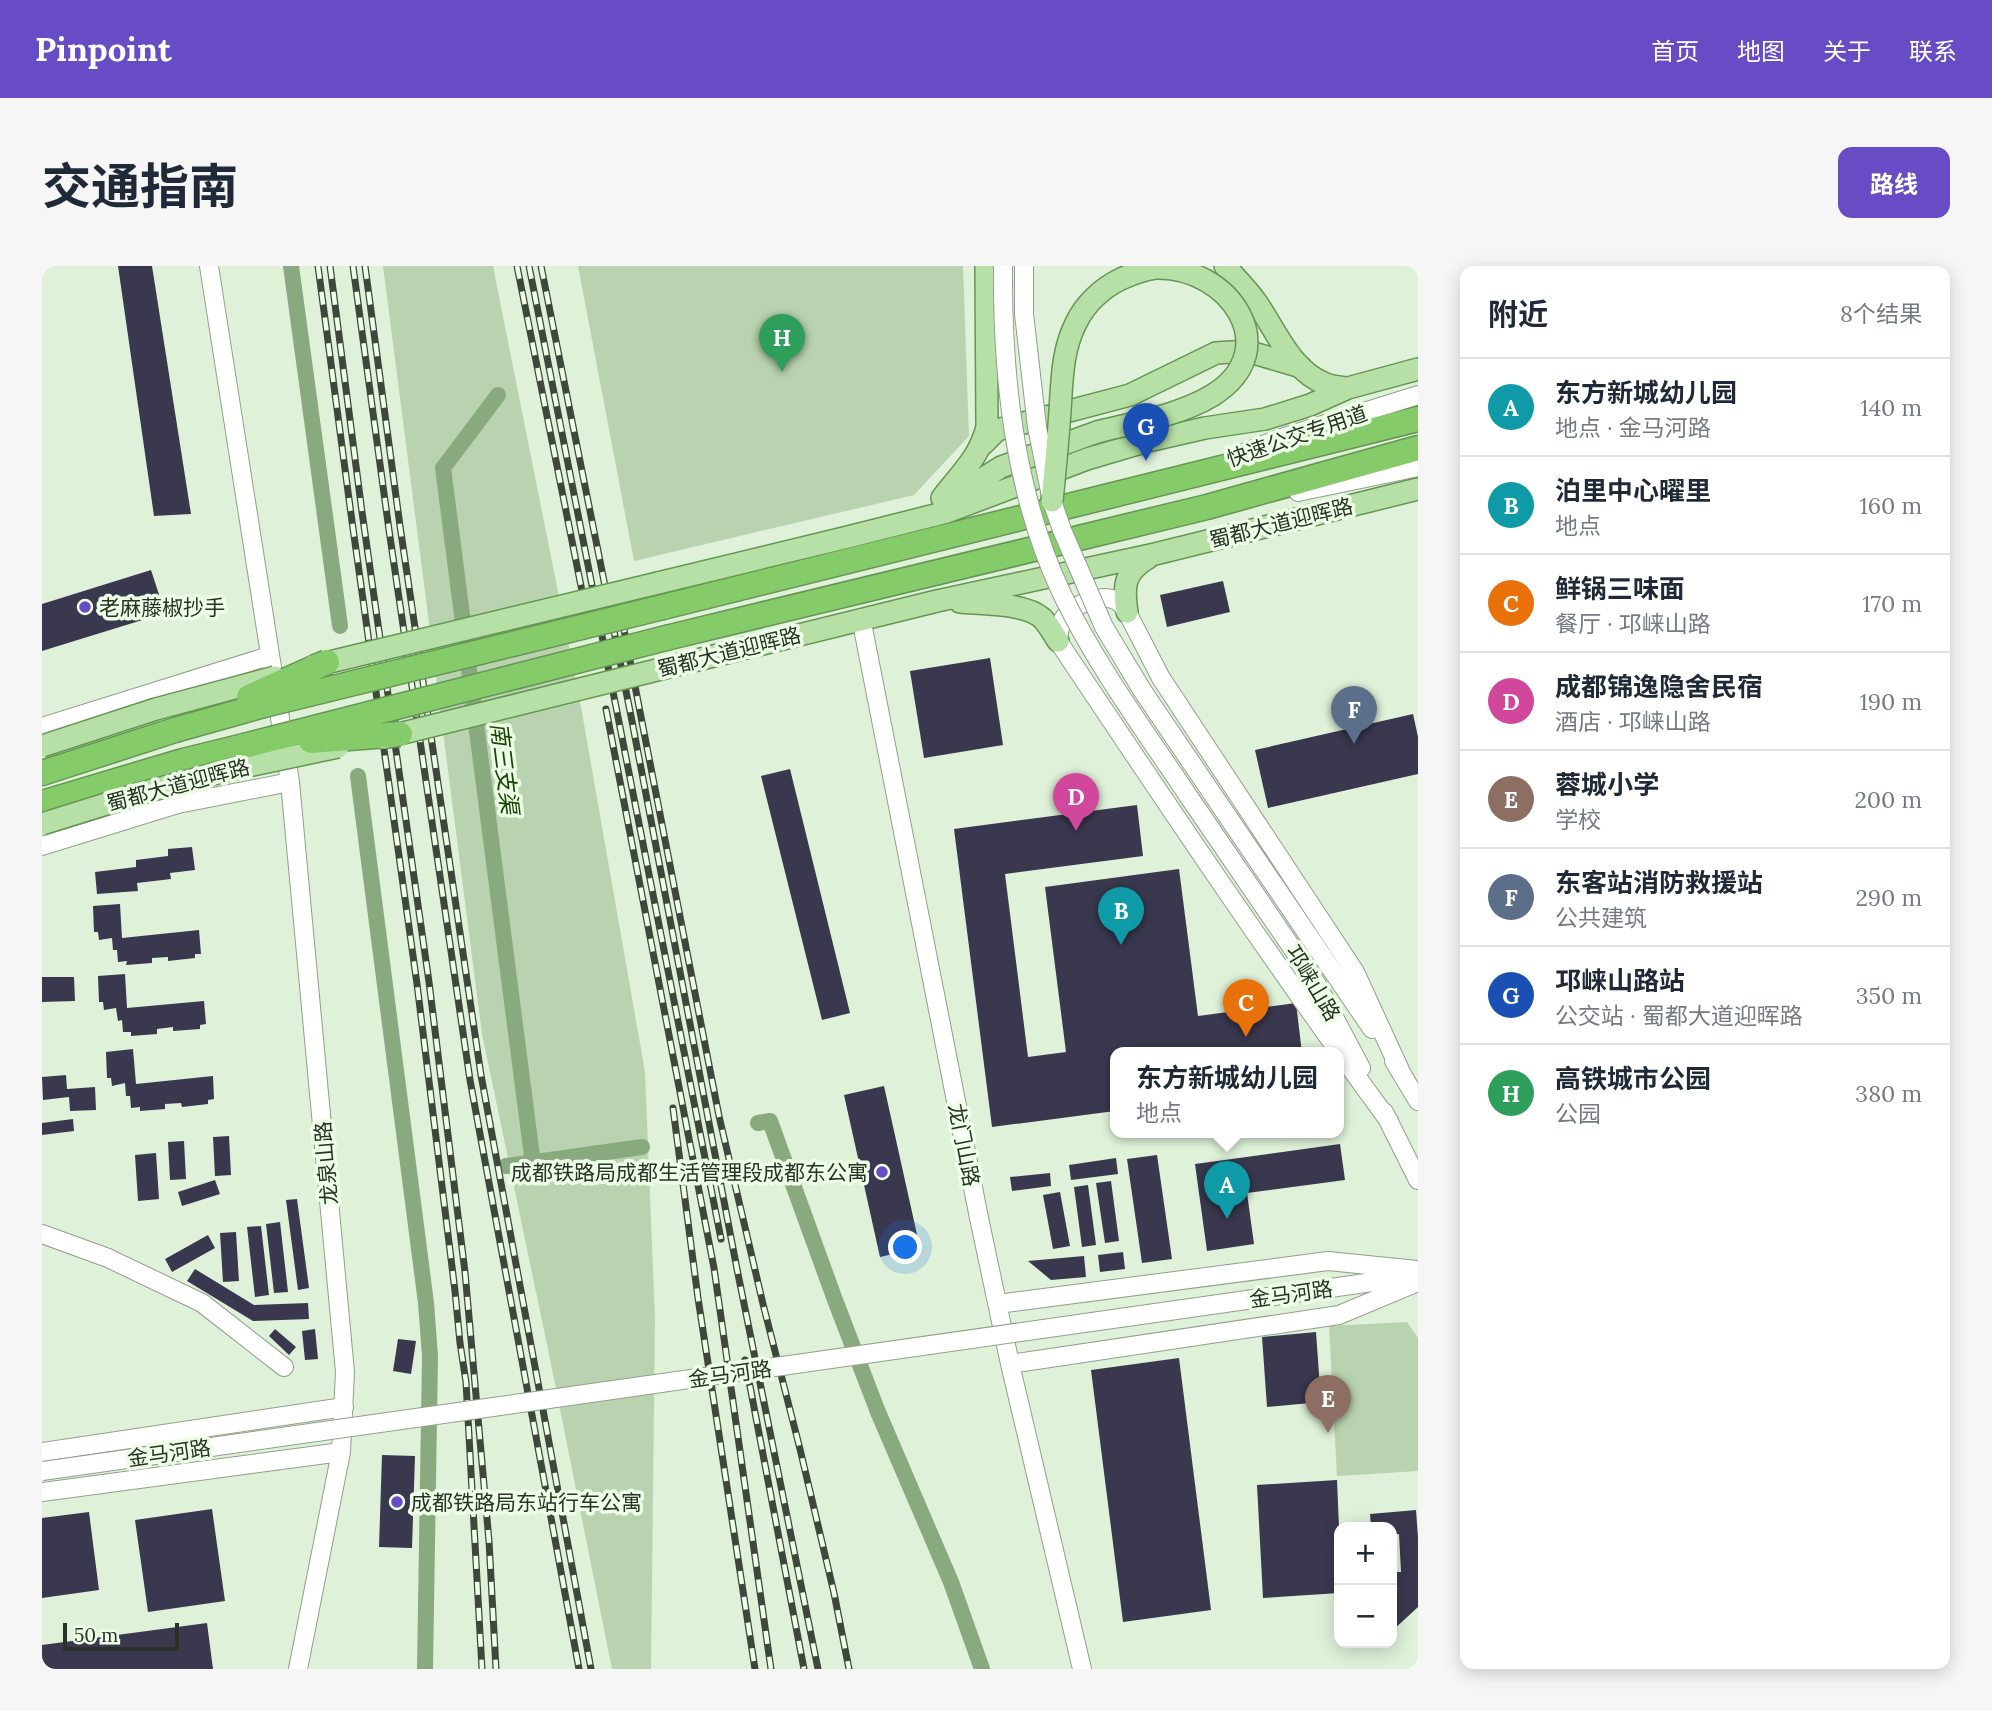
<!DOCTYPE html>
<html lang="zh">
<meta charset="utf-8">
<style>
:root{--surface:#fff;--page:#f6f6f7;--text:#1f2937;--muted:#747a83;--line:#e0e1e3;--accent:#684cc5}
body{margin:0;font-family:Lora,"Noto Sans SC",serif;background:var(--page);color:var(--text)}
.controls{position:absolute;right:21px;bottom:21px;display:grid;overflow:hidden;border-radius:14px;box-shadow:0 4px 18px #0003}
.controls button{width:63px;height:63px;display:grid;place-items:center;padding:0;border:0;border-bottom:2px solid var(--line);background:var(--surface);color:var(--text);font:35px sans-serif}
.scale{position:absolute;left:21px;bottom:18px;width:116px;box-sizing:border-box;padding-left:7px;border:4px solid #2a3127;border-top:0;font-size:19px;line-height:24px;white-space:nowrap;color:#2a3127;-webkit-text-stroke:5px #ecffe6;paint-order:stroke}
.you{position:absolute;left:864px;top:982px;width:24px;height:24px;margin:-18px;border:5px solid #fff;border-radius:50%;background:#1a73e8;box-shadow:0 0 0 10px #1a73e833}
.badge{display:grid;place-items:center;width:46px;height:46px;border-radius:50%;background:var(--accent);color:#fff;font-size:23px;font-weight:700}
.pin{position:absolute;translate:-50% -58px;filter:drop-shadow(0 2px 4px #0008)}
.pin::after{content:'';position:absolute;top:37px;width:24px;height:21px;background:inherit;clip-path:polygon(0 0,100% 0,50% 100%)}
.popup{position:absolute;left:1068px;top:781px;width:234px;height:91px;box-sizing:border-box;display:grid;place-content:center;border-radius:14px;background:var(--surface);filter:drop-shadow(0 2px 5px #0005);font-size:23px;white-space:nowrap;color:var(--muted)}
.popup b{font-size:26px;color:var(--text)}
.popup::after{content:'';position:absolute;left:50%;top:100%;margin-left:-14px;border:14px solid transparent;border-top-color:var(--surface)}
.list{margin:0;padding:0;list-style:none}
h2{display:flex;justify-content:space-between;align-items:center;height:91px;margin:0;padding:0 28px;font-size:30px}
h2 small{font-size:23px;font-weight:400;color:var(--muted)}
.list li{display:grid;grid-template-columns:46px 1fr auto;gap:21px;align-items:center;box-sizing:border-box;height:98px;padding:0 28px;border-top:2px solid var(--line)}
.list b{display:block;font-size:26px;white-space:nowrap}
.list p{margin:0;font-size:23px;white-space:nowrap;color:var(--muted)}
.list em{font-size:23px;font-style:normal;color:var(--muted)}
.map{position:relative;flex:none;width:1376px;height:1403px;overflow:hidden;border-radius:14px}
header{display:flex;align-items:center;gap:42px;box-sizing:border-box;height:98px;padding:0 35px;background:var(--accent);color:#fff}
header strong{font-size:33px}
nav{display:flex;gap:38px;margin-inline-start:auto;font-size:24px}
.intro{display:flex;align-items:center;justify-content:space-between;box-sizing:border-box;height:168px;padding:0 42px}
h1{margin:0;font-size:49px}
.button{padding:18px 32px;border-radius:14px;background:var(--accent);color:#fff;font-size:24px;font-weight:700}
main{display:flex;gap:42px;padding:0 42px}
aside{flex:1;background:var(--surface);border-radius:14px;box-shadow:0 4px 18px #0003}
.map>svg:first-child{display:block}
.green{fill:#b9d3b0}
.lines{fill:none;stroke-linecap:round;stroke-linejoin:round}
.canal{stroke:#89a97e;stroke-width:16}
.building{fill:#3a384e}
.minor-casing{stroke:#90a18a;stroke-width:20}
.major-casing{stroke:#659553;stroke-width:24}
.highway-casing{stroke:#659553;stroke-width:27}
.minor{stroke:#fff;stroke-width:18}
.major{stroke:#b6e0a6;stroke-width:21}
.highway{stroke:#85cb6a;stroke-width:24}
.rail-casing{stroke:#3f473c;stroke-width:7}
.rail{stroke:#ecffe6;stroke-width:4.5;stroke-dasharray:13;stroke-linecap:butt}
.minor-bridge-casing{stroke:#90a18a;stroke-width:20;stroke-linecap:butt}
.major-bridge-casing{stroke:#659553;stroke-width:24;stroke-linecap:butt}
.highway-bridge-casing{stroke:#659553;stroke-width:27;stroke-linecap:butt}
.minor-bridge{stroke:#fff;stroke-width:18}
.major-bridge{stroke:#b6e0a6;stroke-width:21}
.highway-bridge{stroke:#85cb6a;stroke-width:24}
.poi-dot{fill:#684cc5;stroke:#ecffe6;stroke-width:2.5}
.labels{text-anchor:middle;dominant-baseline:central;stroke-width:7;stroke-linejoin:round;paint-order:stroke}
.street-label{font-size:21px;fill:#2a3127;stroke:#ecffe6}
.poi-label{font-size:21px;fill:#2a3127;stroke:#ecffe6;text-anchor:start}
.water-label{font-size:23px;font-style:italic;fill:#1a4403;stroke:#ecffe6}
</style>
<header>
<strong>Pinpoint</strong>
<nav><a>首页</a><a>地图</a><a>关于</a><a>联系</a></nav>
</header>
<div class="intro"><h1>交通指南</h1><a class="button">路线</a></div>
<main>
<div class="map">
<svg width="1376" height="1403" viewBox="0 0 1376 1403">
<rect width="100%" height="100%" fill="#dff1d9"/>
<!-- green -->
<path class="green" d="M341 0H451L539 441 603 806 613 1053 609 1403H570L508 1093 440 768Z
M536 0H921L927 170 872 229 592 295Z
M1365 1056 1376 1072V1205L1295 1210 1287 1060Z"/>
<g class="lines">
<!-- canal -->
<path class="canal" d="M249 0 298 360
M456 129 401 202 491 898
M316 510 384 1037 388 1090 383 1403
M716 857 728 855 793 1034 836 1146 909 1316 940 1403
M464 900 600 881"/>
</g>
<!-- building -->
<path class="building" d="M76 0H110L149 248 112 250Z
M109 304 123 347 0 385V338Z
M1181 315 1188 346 1125 361 1118 329Z
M948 392 961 479 882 492 868 405Z
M1371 448 1376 471V508L1226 542 1213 484Z
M748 503 808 747 780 754 719 510Z
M1095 539 1101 590 963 608 986 791 1024 786 1003 621 1137 603 1156 750 1254 737 1260 787H1073V845L950 861 912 563Z
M150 581 153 604 128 607 129 613 95 617 96 625 55 628 53 606 94 601V594L126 590V583Z
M78 638 80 672 157 664 159 688H153V692L126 695V691L110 692V697L84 699 85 695 76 696 75 684H71L70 672 57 674 56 666H52L51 640Z
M83 708 85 742 162 735 164 758 158 759V763L131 765V761L115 763V768L89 770V766H81L80 754 76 755 74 742 62 744 61 736H57L56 710Z
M0 711H32L33 735 0 736Z
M91 783 94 818 171 810 172 833 166 834V838L140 841 139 837 123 838V843L98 845V841L89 842 88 830H84L83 817 70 820 69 812H65L64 786Z
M24 809 25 823 53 821 54 844 28 845 27 831 1 834 0 811Z
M842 820 878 982 838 991 802 829Z
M31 853 32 865 0 869V857Z
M187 870 189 909 173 910 171 871Z
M142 875 144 913 128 914 126 876Z
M1298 878 1303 914 1205 927 1212 978 1165 985 1153 898Z
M114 887 117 933 96 935 93 889Z
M1115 889 1130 993 1100 997 1085 893Z
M1074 892 1076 908 1029 914 1027 899Z
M1008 907 1009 920 970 925 968 911Z
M173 914 178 928 140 940 136 926Z
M1069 915 1077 975 1063 977 1054 917Z
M1046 919 1054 979 1040 981 1032 921Z
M1018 926 1028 980 1011 983 1001 929Z
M255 933 267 1022 256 1024 244 934Z
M238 956 246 1026 232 1027 224 958Z
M219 960 227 1029 213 1031 205 961Z
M194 966 197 1015 181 1016 178 967Z
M166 969 173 982 130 1006 123 993Z
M1081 986 1083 1003 1058 1006 1056 989Z
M1042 990 1044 1011 1009 1014 986 995Z
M153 1003 212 1039 266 1037 267 1053 211 1055 145 1015Z
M233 1063 254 1081 247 1089 227 1070Z
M273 1063 276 1093 263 1094 260 1065Z
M1274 1066 1279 1136 1225 1141 1220 1071Z
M356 1073 374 1075 369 1108 351 1105Z
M1137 1092 1169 1344 1081 1356 1049 1104Z
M340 1189 373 1190 370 1282 337 1281Z
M1295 1214 1297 1261V1327L1221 1332 1215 1219Z
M170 1243 183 1335 106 1346 93 1254Z
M1374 1244 1376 1271V1341L1350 1365V1306H1359L1357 1268 1350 1269V1261H1329L1328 1248Z
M47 1246 57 1324 0 1332V1252Z
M165 1357 171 1403H0V1379Z"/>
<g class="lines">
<!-- minor casing -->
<g class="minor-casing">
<path id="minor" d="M167 0 248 516 303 1106 299 1186 256 1403
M1204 186 1239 172 1376 129
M1256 226 1376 201
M819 352 937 952 968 1098 1040 1403
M0 461 227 390
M1163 517 1330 763
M1147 531 1274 717 1319 802
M0 580 136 538 248 516
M1352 795 1376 835
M1342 846 1376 914
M1347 855C1232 698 1124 537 1016 375 1017 365 1018 355 1025 348 1034 338 1060 328 1073 334 1079 336 1081 341 1085 346L1119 412 1313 706 1358 804
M0 968 66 992 160 1037 242 1101
M956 1038 1286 995 1376 1004
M1092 1050 1372 1010
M968 1098 1297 1049 1376 1016
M0 1186 302 1141
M0 1226 299 1186"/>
</g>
<!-- major casing -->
<g class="major-casing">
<path id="major" d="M1183 0C1194 12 1206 24 1215 37 1234 65 1250 106 1284 118 1291 121 1299 121 1306 122
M941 178 955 164 1088 129 1174 87 1205 85 1259 101
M900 232C919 207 937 192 945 161L944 0
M903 237 959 201 1055 166
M616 317 806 271 905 246 1045 193 1106 175 1163 162 1223 153 1268 139 1306 122 1376 103
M918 336C940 338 983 337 1000 352 1006 358 1011 367 1016 375
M1085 346C1081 320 1082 306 1106 292
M635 399 895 335 1113 288 1376 223"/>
</g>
<!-- highway casing -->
<g class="highway-casing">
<path id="highway" d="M621 341 1376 153
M628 371 1165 241 1376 182
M0 507 133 464
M0 537 141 495 202 480"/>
</g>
<!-- minor -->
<use href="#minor" class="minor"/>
<!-- major -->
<use href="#major" class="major"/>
<!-- highway -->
<use href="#highway" class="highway"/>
<!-- rail casing -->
<g class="rail-casing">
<path id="rail" d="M276 0 309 248 375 718 413 1025 418 1077 424 1116 440 1403
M288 0 320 246 387 716 423 1006 447 1275 454 1403
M311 0 347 264 428 814 537 1403
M323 0 358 260 439 809 549 1403
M475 0 547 360
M487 0 679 973
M499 0 589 450 695 1003 776 1403
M575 328 677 850 721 1038 758 1183 792 1327 807 1403
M564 443 672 1002 729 1403
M631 842 656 1032 713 1403
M703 1094 762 1403"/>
</g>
<!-- rail -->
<use href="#rail" class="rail"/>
<!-- minor-bridge casing -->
<g class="minor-bridge-casing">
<path id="minor-bridge" d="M961 0C960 110 972 227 1020 328 1054 399 1103 465 1147 531
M982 0V48L995 161 1010 235 1020 264 1062 361 1100 424 1163 517
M0 1205 1092 1050"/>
</g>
<!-- major-bridge casing -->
<g class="major-bridge-casing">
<path id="major-bridge" d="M1010 235C1013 205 1016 175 1018 145 1020 115 1020 84 1034 57 1043 38 1060 22 1079 13 1090 8 1101 3 1114 2 1187 0 1244 83 1171 129 1139 149 1091 157 1055 166
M271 400 616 317
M341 472 635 399
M0 480 114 443 233 411
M0 558 96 528 187 504 296 481"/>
</g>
<!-- highway-bridge casing -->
<g class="highway-bridge-casing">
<path id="highway-bridge" d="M207 431 285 396
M133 464 222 439 621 341
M269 475 358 468
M202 480 628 371"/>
</g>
<!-- minor-bridge -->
<use href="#minor-bridge" class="minor-bridge"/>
<!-- major-bridge -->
<use href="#major-bridge" class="major-bridge"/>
<!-- highway-bridge -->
<use href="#highway-bridge" class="highway-bridge"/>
</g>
<!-- markers -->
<g class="poi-dot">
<circle cx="43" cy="341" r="7"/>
<circle cx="840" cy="906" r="7"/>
<circle cx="355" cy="1236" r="7"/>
</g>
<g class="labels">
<!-- street labels -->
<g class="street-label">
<text transform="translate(1255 170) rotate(-19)">快速公交专用道</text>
<text transform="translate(1239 257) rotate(-14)">蜀都大道迎晖路</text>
<text transform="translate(687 386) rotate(-14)">蜀都大道迎晖路</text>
<text transform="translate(136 519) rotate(-15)">蜀都大道迎晖路</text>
<text transform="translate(1271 717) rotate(59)">邛崃山路</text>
<text transform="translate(922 879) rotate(79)">龙门山路</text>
<text transform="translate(284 897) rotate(-95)">龙泉山路</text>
<text transform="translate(1249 1028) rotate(-8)">金马河路</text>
<text transform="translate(688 1108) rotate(-8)">金马河路</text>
<text transform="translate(127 1187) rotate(-8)">金马河路</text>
</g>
<!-- poi labels -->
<g class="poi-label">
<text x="57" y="341">老麻藤椒抄手</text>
<text x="826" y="906" text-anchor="end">成都铁路局成都生活管理段成都东公寓</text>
<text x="369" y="1236">成都铁路局东站行车公寓</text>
</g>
<!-- water labels -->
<g class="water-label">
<text transform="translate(463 502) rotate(83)">南三支渠</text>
</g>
</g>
</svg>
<div class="controls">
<button>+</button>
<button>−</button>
</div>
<div class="scale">50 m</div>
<div class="you"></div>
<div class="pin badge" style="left:1185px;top:953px;background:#0f9aa8">A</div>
<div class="popup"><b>东方新城幼儿园</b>地点</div>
<div class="pin badge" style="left:1079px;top:679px;background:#0f9aa8">B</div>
<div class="pin badge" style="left:1204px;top:771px;background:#e8710a">C</div>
<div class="pin badge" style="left:1034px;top:565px;background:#d1479c">D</div>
<div class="pin badge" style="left:1286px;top:1167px;background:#8d6e63">E</div>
<div class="pin badge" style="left:1312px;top:478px;background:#5c6f8a">F</div>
<div class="pin badge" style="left:1104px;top:195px;background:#1a4fb4">G</div>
<div class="pin badge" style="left:740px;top:106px;background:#2e9e5b">H</div>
</div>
<aside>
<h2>附近<small>8个结果</small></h2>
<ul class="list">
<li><span class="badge" style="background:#0f9aa8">A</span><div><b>东方新城幼儿园</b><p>地点 · 金马河路</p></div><em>140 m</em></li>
<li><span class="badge" style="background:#0f9aa8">B</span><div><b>泊里中心曜里</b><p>地点</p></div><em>160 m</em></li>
<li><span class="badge" style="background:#e8710a">C</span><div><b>鲜锅三味面</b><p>餐厅 · 邛崃山路</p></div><em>170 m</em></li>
<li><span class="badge" style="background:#d1479c">D</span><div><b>成都锦逸隐舍民宿</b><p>酒店 · 邛崃山路</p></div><em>190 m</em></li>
<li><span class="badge" style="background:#8d6e63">E</span><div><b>蓉城小学</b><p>学校</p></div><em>200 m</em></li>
<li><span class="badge" style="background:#5c6f8a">F</span><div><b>东客站消防救援站</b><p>公共建筑</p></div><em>290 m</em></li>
<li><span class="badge" style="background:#1a4fb4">G</span><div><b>邛崃山路站</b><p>公交站 · 蜀都大道迎晖路</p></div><em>350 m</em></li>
<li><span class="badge" style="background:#2e9e5b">H</span><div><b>高铁城市公园</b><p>公园</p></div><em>380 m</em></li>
</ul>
</aside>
</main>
